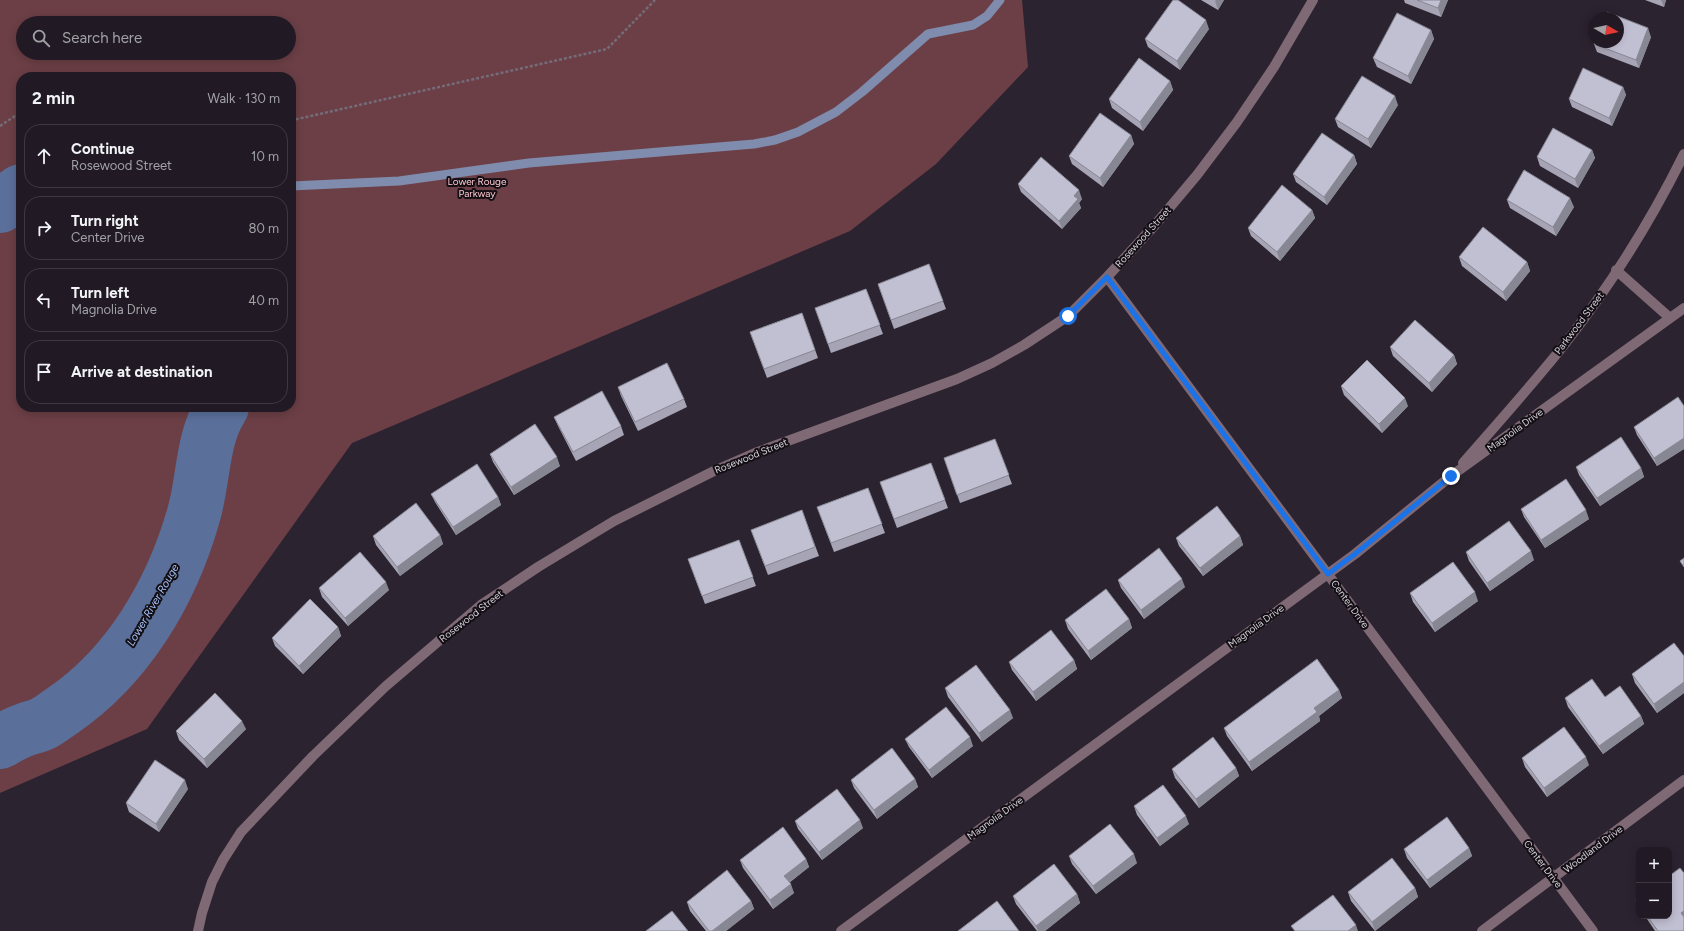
<!DOCTYPE html>
<meta charset="utf-8">
<style>
:root{--surface:#211a24;--page:#2d2731;--text:#f1f3f6;--muted:#a2a1a6;--line:#3e3841}
body{margin:0;font-family:Figtree,sans-serif;background:var(--page);color:var(--text)}
.controls{position:absolute;right:12px;bottom:12px;display:grid;overflow:hidden;border-radius:8px;box-shadow:0 2px 10px #0003}
.controls button{width:36px;height:36px;display:grid;place-items:center;padding:0;border:0;border-bottom:1px solid var(--line);background:var(--surface);color:var(--text);font:20px sans-serif}
.compass{position:absolute;left:1588px;top:12px;width:36px;height:36px;border-radius:50%;background:var(--surface);box-shadow:0 2px 10px #0003;rotate:99deg}
.stop{position:absolute;width:12px;height:12px;margin:-9px;border:3px solid #1a73e8;border-radius:50%;background:#fff}
.stop.end{background:#1a73e8;border-color:#fff;box-shadow:0 1px 4px #0008}
.list{margin:0;padding:0;list-style:none}
h2{display:flex;justify-content:space-between;align-items:center;height:52px;margin:0;padding:0 16px;font-size:17px}
h2 small{font-size:13px;font-weight:400;color:var(--muted)}
.list li{display:grid;grid-template-columns:26px 1fr auto;gap:12px;align-items:center;box-sizing:border-box;height:64px;margin:0 8px 8px;padding:0 8px;border:1px solid var(--line);border-radius:16px}
.list b{display:block;font-size:15px;white-space:nowrap}
.list p{margin:0;font-size:13px;white-space:nowrap;color:var(--muted)}
.list em{font-size:13px;font-style:normal;color:var(--muted)}
.icon{flex:none;width:22px;height:22px;fill:none;stroke:currentColor;stroke-width:2;stroke-linecap:round;stroke-linejoin:round}
.map{position:relative;flex:none;width:1684px;height:931px;overflow:hidden}
.search{position:absolute;background:var(--surface);box-shadow:0 2px 10px #0003;left:16px;top:16px;width:280px;height:44px;display:flex;align-items:center;gap:10px;box-sizing:border-box;padding:0 14px;border-radius:22px;color:var(--muted);font-size:15px}
.panel{position:absolute;background:var(--surface);box-shadow:0 2px 10px #0003;left:16px;top:72px;width:280px;height:340px;border-radius:16px}
.map>svg:first-child{display:block}
.green{fill:#6c3f46;fill-rule:evenodd}
.lines{fill:none;stroke-linecap:round;stroke-linejoin:round}
.stream{stroke:#7f8cad;stroke-width:9}
.river{stroke:#5a6f9a;stroke-width:54}
.path{stroke:#746c78;stroke-width:2.5;stroke-dasharray:3 2;stroke-linecap:butt}
.minor{stroke:#7f6975;stroke-width:10}
.wall{fill:#a6a4b5}
.shaded-wall{fill:#878693}
.building{fill:#c1bfd2;stroke:#878693}
.route{stroke:#1a73e8;stroke-width:5}
.labels{text-anchor:middle;dominant-baseline:central;stroke-width:4;stroke-linejoin:round;paint-order:stroke}
.park-label{font-size:10px;fill:#fbc6cd;stroke:#120e14}
.street-label{font-size:10px;fill:#d6d0d9;stroke:#120e14}
.water-label{font-size:11px;font-style:italic;fill:#a7c2f7;stroke:#120e14}
</style>
<div class="map">
<svg width="1684" height="931" viewBox="0 0 1684 931">
<rect width="100%" height="100%" fill="#2c2330"/>
<!-- green -->
<path class="green" d="M0 0H1022L1028 67 936 164 850 231 352 443 147 729 0 793ZM23 23H289V53H23ZM21 77H291V407H21Z"/>
<g class="lines">
<!-- stream -->
<path class="stream" d="M291 186 399 181 529 163 754 144 775 140 798 132 836 112 862 92 928 34 973 25 987 16 1000 0"/>
<!-- river -->
<path class="river" d="M0 206 21 191
M0 742C9 737 17 732 27 729 32 727 39 726 44 723 50 720 56 715 62 711 128 666 171 593 193 517 204 482 201 439 222 407"/>
<!-- path -->
<path class="path" d="M183 77 194 74 206 77
M291 119 293 120 607 49 655 0
M0 126 21 112"/>
<!-- minor -->
<path class="minor" d="M1616 270 1670 318
M1107 277 1593 931
M1463 463C1497 424 1532 385 1564 345 1610 286 1651 221 1684 154
M198 931 202 913 212 882 223 860 241 832 313 756 386 686 481 605 538 567 614 521 714 471 755 453 957 379 992 363 1024 345 1068 316 1107 277 1155 225 1197 175 1237 122 1274 67 1313 0
M841 931 1355 554 1451 476 1684 308
M1482 931 1684 780"/>
</g>
<!-- wall -->
<path class="wall" d="M1201 0H1224L1218 10Z
M1404 0H1448L1441 17 1405 3Z
M1645 0H1666L1664 7Z
M1209 29 1180 70 1148 47 1145 39Z
M1431 30 1434 39 1411 84 1377 67 1373 58Z
M1651 37 1639 68 1597 52 1594 44Z
M1170 81 1173 90 1143 131 1112 108 1109 99Z
M1623 87 1626 95 1612 126 1572 107 1569 99Z
M1398 105 1371 148 1338 127 1335 119Z
M1131 135 1134 144 1103 187 1072 164 1069 156Z
M1592 150 1595 158 1578 188 1540 166 1537 157Z
M1354 155 1357 164 1327 205 1296 182 1293 174Z
M1018 184 1082 199 1079 203 1081 208 1062 229 1021 192Z
M1507 200 1574 207 1556 236 1510 208Z
M1312 210 1315 218 1280 261 1251 236 1248 228Z
M1459 257 1527 262 1530 271 1506 301 1462 266Z
M929 264 946 309 894 329 878 284Z
M866 289 883 334 831 353 815 308Z
M802 313 818 358 767 378 750 332Z
M1390 347 1454 355 1457 364 1432 392 1393 356Z
M1341 386 1408 406 1382 433 1344 395Z
M618 387 684 399 687 407 638 431 621 396Z
M1684 406V449L1657 466 1637 435 1634 427Z
M554 417 621 426 624 435 576 461 558 426Z
M995 439 1012 484 960 503 944 458Z
M490 454 560 466 514 495 493 462Z
M931 463 948 508 897 528 880 482Z
M1576 467 1641 468 1644 477 1600 506 1579 475Z
M868 488 885 533 834 552 817 507Z
M431 494 498 497 501 505 456 535 435 502Z
M1521 509 1589 519 1545 548 1524 517Z
M802 510 819 556 768 575 751 530Z
M440 535 443 544 400 576 376 545 373 536Z
M1240 536 1243 545 1203 576 1179 546 1176 538Z
M739 540 756 586 705 604 688 559Z
M1466 552 1534 560 1490 591 1469 561Z
M1118 580 1185 587 1144 619 1121 588Z
M319 588 389 590 348 626 322 597Z
M1410 593 1478 601 1435 632 1413 602Z
M1129 619 1132 628 1091 660 1068 629 1065 620Z
M338 627 341 636 303 674 275 646 272 638Z
M1684 656V693L1657 713 1635 683 1632 674Z
M1074 660 1077 669 1036 701 1012 670 1009 662Z
M945 688 1013 718 982 742 948 697Z
M1339 690 1342 698 1319 716 1320 721 1252 771 1227 736 1224 728Z
M1605 697 1641 716 1644 724 1603 754 1568 707 1565 698Z
M246 729 207 768 179 740 176 731Z
M905 739 973 746 932 778 909 747Z
M1522 758 1589 765 1547 797 1525 767Z
M1236 768 1239 776 1199 808 1175 778 1172 769Z
M915 779 918 787 877 819 854 788 851 780Z
M188 789 159 832 129 812 126 803Z
M1134 806 1189 824 1160 846 1137 815Z
M795 821 863 828 822 860 798 829Z
M1469 848 1472 856 1430 888 1407 858 1404 849Z
M1069 856 1137 863 1096 894 1072 864Z
M806 859 809 867 789 883 794 893 773 909 743 868 740 860Z
M1415 888 1418 897 1375 931 1351 901 1348 892Z
M1077 894 1080 903 1045 931H1037L1016 904 1013 896Z
M1639 897V908L1636 899Z
M751 901 754 909 726 931H706L690 911 687 902Z
M1645 916H1669L1684 931H1655Z"/>
<!-- shaded-wall -->
<path class="shaded-wall" d="M1216 0H1224L1218 10 1215 1Z
M1441 0H1448L1441 17 1438 8Z
M1661 0H1666L1664 7Z
M1206 20 1209 29 1180 70 1177 61Z
M1648 28 1651 37 1639 68 1636 60Z
M1431 30 1434 39 1411 84 1408 76Z
M1170 81 1173 90 1143 131 1140 122Z
M1623 87 1626 95 1612 126 1609 118Z
M1395 96 1398 105 1371 148 1368 139Z
M1131 135 1134 144 1103 187 1100 178Z
M1592 150 1595 158 1578 188 1575 179Z
M1354 155 1357 164 1327 205 1324 197Z
M1079 190 1082 199 1079 203 1081 208 1062 229 1059 221 1074 196Z
M1570 198 1574 207 1556 236 1553 227Z
M1312 210 1315 218 1280 261 1277 252Z
M1527 262 1530 271 1506 301 1503 292Z
M1454 355 1457 364 1432 392 1429 383Z
M1405 398 1408 406 1382 433 1379 424Z
M1684 438V449L1657 466 1654 458Z
M557 457 560 466 514 495 511 487Z
M1641 468 1644 477 1600 506 1597 498Z
M498 497 501 505 456 535 453 527Z
M1586 510 1589 519 1545 548 1541 540Z
M440 535 443 544 400 576 397 567Z
M1240 536 1243 545 1203 576 1200 568Z
M1531 551 1534 560 1490 591 1487 583Z
M1182 579 1185 587 1144 619 1141 610Z
M386 582 389 590 348 626 345 618Z
M1475 592 1478 601 1435 632 1432 623Z
M1129 619 1132 628 1091 660 1088 651Z
M338 627 341 636 303 674 299 666Z
M1074 660 1077 669 1036 701 1033 692Z
M1684 682V693L1657 713 1654 704Z
M1339 690 1342 698 1319 716 1320 721 1252 771 1249 762 1314 708Z
M1010 710 1013 718 982 742 979 733Z
M1641 716 1644 724 1603 754 1599 746Z
M242 721 246 729 207 768 204 759Z
M970 737 973 746 932 778 929 770Z
M1586 757 1589 765 1547 797 1544 788Z
M1236 768 1239 776 1199 808 1196 799Z
M915 779 918 787 877 819 874 810Z
M185 780 188 789 159 832 156 824Z
M1186 816 1189 824 1160 846 1157 838Z
M860 820 863 828 822 860 819 852Z
M1469 848 1472 856 1430 888 1427 880Z
M1134 854 1137 863 1096 894 1093 886Z
M806 859 809 867 787 884 784 876Z
M791 884 794 893 773 909 770 900Z
M1415 888 1418 897 1375 931 1372 922Z
M1077 894 1080 903 1045 931H1038L1036 926Z
M751 901 754 909 726 931H712Z
M1684 911V921L1681 913Z
M1356 925 1358 931H1348Z"/>
<!-- building -->
<path class="building" d="M1173 0H1178L1206 20 1177 61 1145 39Z
M1417 0H1441L1438 8Z
M1607 12 1648 28 1636 60 1594 44 1595 42H1618V18H1605Z
M1397 13 1431 30 1408 76 1373 58Z
M1139 58 1170 81 1140 122 1109 99Z
M1583 68 1623 87 1609 118 1569 99Z
M1362 76 1395 96 1368 139 1335 119Z
M1100 113 1131 135 1100 178 1069 156Z
M1553 128 1592 150 1575 179 1537 157Z
M1322 133 1354 155 1324 197 1293 174Z
M1041 157 1079 190 1074 196 1078 199 1059 221 1018 184Z
M1524 170 1570 198 1553 227 1507 200Z
M1282 185 1312 210 1277 252 1248 228Z
M1483 227 1527 262 1503 292 1459 257Z
M929 264 943 301 891 320 878 284Z
M866 289 880 325 828 344 815 308Z
M802 313 815 350 764 369 750 332Z
M1415 320 1454 355 1429 383 1390 347Z
M1367 360 1405 398 1379 424 1341 386Z
M667 363 684 399 635 422 618 387Z
M602 391 621 426 573 452 554 417Z
M1678 397 1684 406V438L1654 458 1634 427Z
M535 424 557 457 511 487 490 454Z
M1621 437 1641 468 1597 498 1576 467Z
M995 439 1009 475 957 495 944 458Z
M931 463 945 500 894 519 880 482Z
M477 464 498 497 453 527 431 494Z
M1566 479 1586 510 1541 540 1521 509Z
M868 488 882 524 831 543 817 507Z
M416 503 440 535 397 567 373 536Z
M1217 506 1240 536 1200 568 1176 538Z
M802 510 815 547 765 566 751 530Z
M1509 521 1531 551 1487 583 1466 552Z
M739 540 753 577 702 596 688 559Z
M1159 548 1182 579 1141 610 1118 580Z
M360 552 386 582 345 618 319 588Z
M1684 558V567L1680 561Z
M1453 562 1475 592 1432 623 1410 593Z
M1106 589 1129 619 1088 651 1065 620Z
M310 599 338 627 299 666 272 638Z
M1051 630 1074 660 1033 692 1009 662Z
M1674 643 1684 656V682L1654 704 1632 674Z
M1317 659 1339 690 1314 708 1317 712 1249 762 1224 728Z
M976 665 1010 710 979 733 945 688Z
M1592 679 1605 697 1620 686 1641 716 1599 746 1565 698Z
M215 693 242 721 204 759 176 731Z
M946 707 970 737 929 770 905 739Z
M1564 727 1586 757 1544 788 1522 758Z
M1213 737 1236 768 1196 799 1172 769Z
M892 748 915 779 874 810 851 780Z
M155 760 185 780 156 824 126 803Z
M1163 785 1186 816 1157 838 1134 806Z
M837 789 860 820 819 852 795 821Z
M1447 817 1469 848 1427 880 1404 849Z
M1110 824 1134 854 1093 886 1069 856Z
M783 827 806 859 784 876 791 884 770 900 740 860Z
M1392 858 1415 888 1372 922 1348 892Z
M1054 864 1077 894 1036 926 1013 896Z
M1680 868 1684 873V911L1681 913 1684 917V931H1658L1647 916H1669V876Z
M727 870 751 901 712 931H709L687 902Z
M1333 895 1356 925 1348 931H1295L1291 926Z
M1639 897V904L1636 899Z
M997 901 1019 931H958Z
M672 911 688 931H646Z"/>
<g class="lines">
<!-- route -->
<path class="route" d="M1068 316 1107 277 1328 574 1355 554 1451 476"/>
</g>
<g class="labels">
<!-- park labels -->
<g class="park-label">
<text x="477" y="181">Lower Rouge<tspan x="477" dy="12">Parkway</tspan></text>
</g>
<!-- street labels -->
<g class="street-label">
<text transform="translate(1143 237) rotate(-48)">Rosewood Street</text>
<text transform="translate(1579 323) rotate(-53)">Parkwood Street</text>
<text transform="translate(1515 430) rotate(-36)">Magnolia Drive</text>
<text transform="translate(751 456) rotate(-22)">Rosewood Street</text>
<text transform="translate(1350 604) rotate(54)">Center Drive</text>
<text transform="translate(471 616) rotate(-38)">Rosewood Street</text>
<text transform="translate(1256 626) rotate(-36)">Magnolia Drive</text>
<text transform="translate(995 818) rotate(-36)">Magnolia Drive</text>
<text transform="translate(1593 849) rotate(-37)">Woodland Drive</text>
<text transform="translate(1543 864) rotate(53)">Center Drive</text>
</g>
<!-- water labels -->
<g class="water-label">
<text transform="translate(153 605) rotate(-60)">Lower River Rouge</text>
</g>
</g>
</svg>
<div class="controls">
<button>+</button>
<button>−</button>
</div>
<svg class="compass" viewBox="-18 -18 36 36"><path d="M0-13l5 13h-10z" fill="#e53935"/><path d="M0 13l5-13h-10z" fill="#a2a1a6"/></svg>
<div class="stop" style="left:1068px;top:316px"></div>
<div class="stop end" style="left:1451px;top:476px"></div>
<div class="search"><svg class="icon" aria-label="search" viewBox="0 0 24 24"><circle cx="10" cy="10" r="6"/><path d="M15 15l6 6"/></svg>Search here</div>
<section class="panel">
<h2>2 min<small>Walk · 130 m</small></h2>
<ul class="list">
<li><svg class="icon" aria-label="ahead" viewBox="0 0 24 24"><path d="M12 20V5M6 11l6-6 6 6"/></svg><div><b>Continue</b><p>Rosewood Street</p></div><em>10 m</em></li>
<li><svg class="icon" aria-label="right" viewBox="0 0 24 24"><path d="M7 20v-9h11M14 6l5 5-5 5"/></svg><div><b>Turn right</b><p>Center Drive</p></div><em>80 m</em></li>
<li><svg class="icon" aria-label="left" viewBox="0 0 24 24"><path d="M17 20v-9H6M10 6l-5 5 5 5"/></svg><div><b>Turn left</b><p>Magnolia Drive</p></div><em>40 m</em></li>
<li><svg class="icon" aria-label="arrive" viewBox="0 0 24 24"><path d="M6 21V4h12l-3 4 3 4H6"/></svg><div><b>Arrive at destination</b></div></li>
</ul>
</section>
</div>
